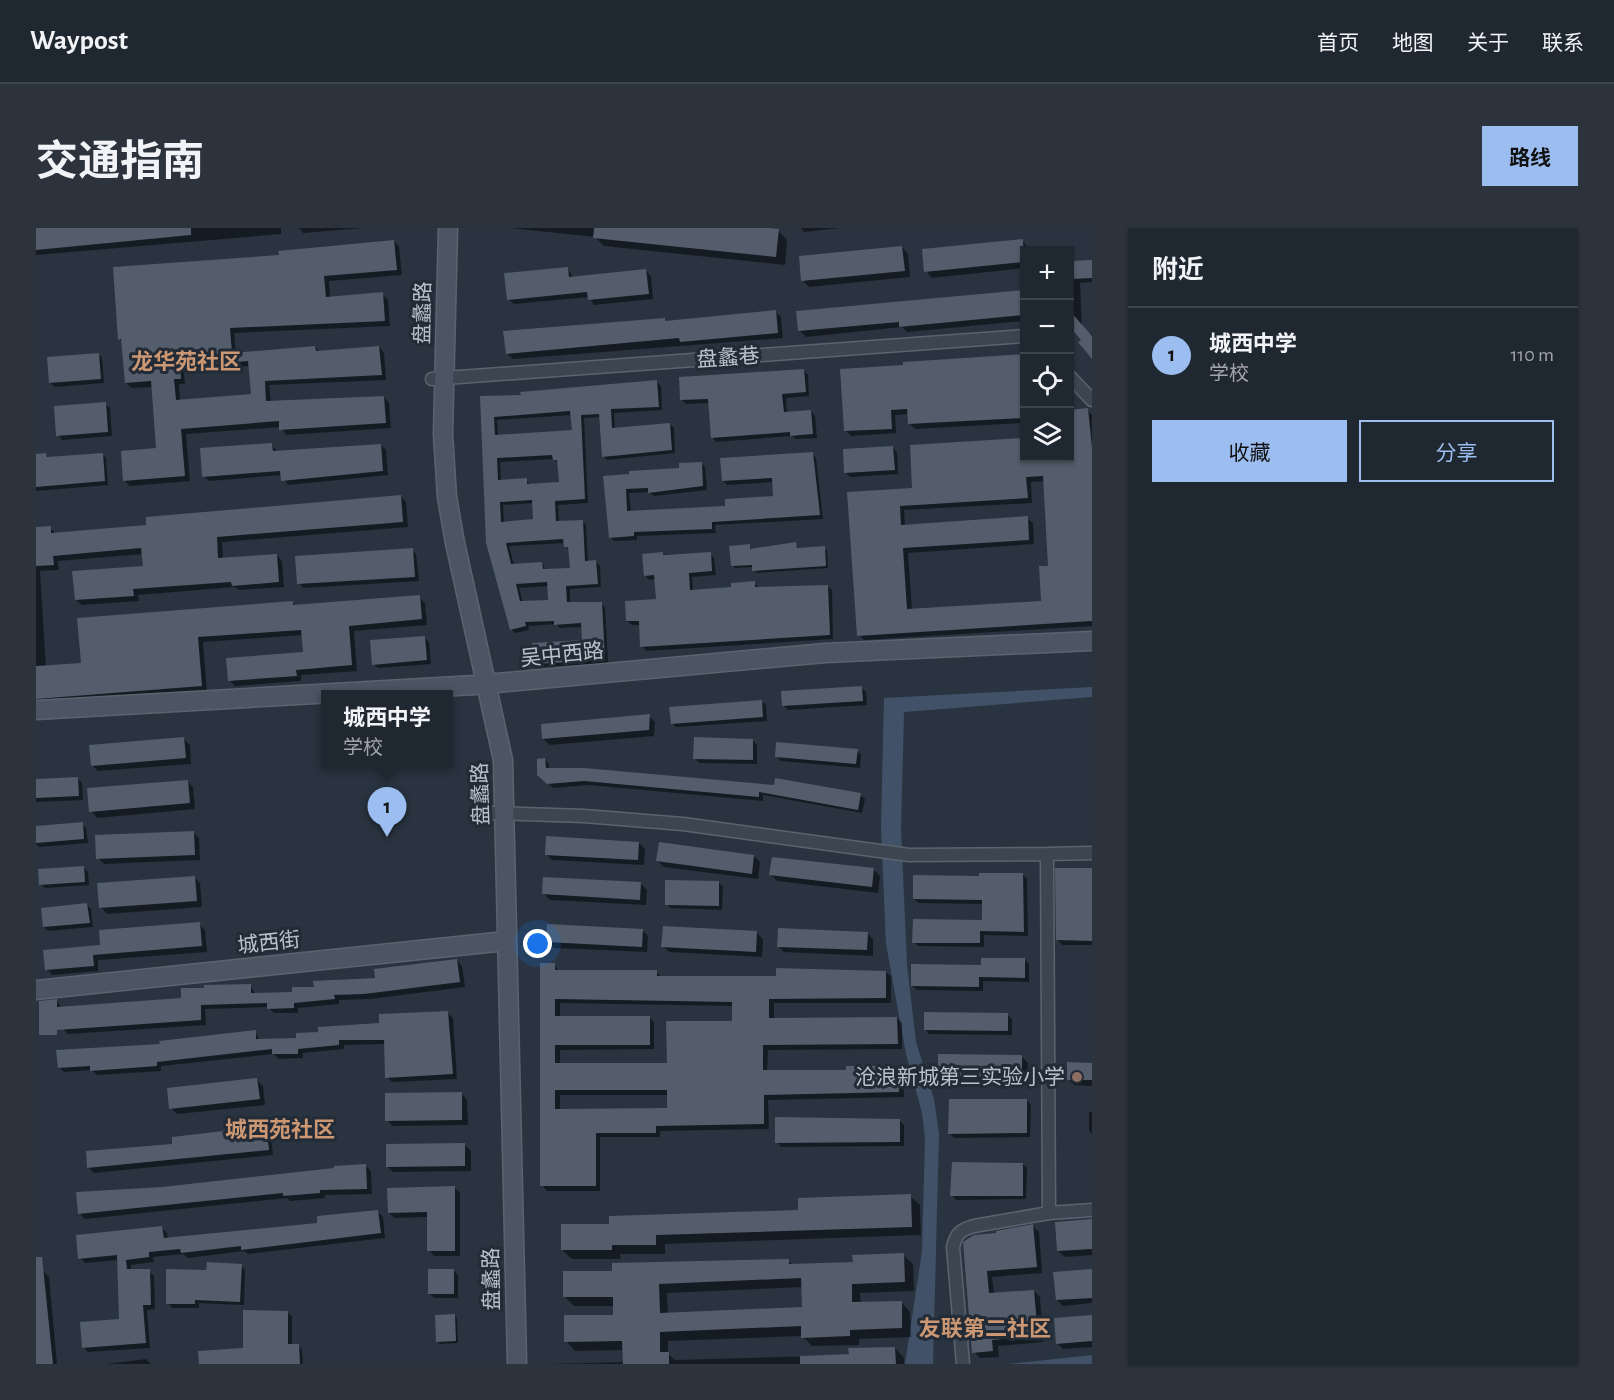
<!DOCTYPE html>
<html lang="zh">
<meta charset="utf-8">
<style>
:root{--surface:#1f2730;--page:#2c333c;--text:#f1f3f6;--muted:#a1a5ab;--line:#3c444c;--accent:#9bbdef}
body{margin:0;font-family:"Alegreya Sans","Noto Sans SC",sans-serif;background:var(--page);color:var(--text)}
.controls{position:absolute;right:18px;top:18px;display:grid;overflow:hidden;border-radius:0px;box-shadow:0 2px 4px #0004}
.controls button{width:54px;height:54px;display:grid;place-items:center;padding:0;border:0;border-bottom:2px solid var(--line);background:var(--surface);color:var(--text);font:30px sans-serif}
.you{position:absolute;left:502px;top:716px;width:21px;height:21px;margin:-15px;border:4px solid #fff;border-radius:50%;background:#1a73e8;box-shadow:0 0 0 9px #1a73e833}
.badge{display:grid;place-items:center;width:39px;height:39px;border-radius:50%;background:var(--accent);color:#111;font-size:20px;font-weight:700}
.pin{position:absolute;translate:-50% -50px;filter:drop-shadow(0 2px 3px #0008)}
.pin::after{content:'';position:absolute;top:32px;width:21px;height:18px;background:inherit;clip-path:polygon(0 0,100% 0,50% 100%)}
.popup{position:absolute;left:285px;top:462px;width:132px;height:78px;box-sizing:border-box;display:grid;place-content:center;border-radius:0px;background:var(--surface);filter:drop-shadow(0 2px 4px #0005);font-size:20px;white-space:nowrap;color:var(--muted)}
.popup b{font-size:22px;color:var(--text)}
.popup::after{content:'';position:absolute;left:50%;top:100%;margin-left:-12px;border:12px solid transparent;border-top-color:var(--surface)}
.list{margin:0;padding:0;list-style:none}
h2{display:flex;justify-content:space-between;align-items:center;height:78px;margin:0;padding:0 24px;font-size:26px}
h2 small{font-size:20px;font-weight:400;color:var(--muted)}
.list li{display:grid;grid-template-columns:39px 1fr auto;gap:18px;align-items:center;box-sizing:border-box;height:96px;padding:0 24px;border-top:2px solid var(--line)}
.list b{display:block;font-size:22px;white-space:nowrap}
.list p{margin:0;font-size:20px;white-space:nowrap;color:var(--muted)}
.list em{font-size:20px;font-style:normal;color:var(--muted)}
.actions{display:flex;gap:12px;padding:18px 24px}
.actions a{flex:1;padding:14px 0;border:2px solid var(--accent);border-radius:0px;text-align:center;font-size:21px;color:var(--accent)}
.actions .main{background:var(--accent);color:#111}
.icon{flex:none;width:33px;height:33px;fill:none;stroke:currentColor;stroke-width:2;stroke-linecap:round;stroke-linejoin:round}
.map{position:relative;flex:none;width:1056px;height:1136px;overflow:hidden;border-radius:0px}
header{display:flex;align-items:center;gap:36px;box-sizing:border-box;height:84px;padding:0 30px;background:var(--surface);border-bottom:2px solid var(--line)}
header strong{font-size:28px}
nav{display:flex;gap:33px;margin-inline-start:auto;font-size:21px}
.intro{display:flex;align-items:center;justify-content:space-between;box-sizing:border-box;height:144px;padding:0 36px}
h1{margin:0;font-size:42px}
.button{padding:15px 27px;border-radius:0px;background:var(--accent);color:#111;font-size:21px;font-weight:700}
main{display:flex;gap:36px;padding:0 36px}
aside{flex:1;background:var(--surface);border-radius:0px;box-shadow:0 2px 4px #0004}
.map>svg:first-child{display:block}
.water{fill:#415268}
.shadow{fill:#0007;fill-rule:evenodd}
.building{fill:#535d6b;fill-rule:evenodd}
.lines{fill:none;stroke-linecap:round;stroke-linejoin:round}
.street-casing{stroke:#5b646e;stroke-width:15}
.secondary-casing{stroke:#5b646e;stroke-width:21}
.street{stroke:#3d4650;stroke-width:12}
.secondary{stroke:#4c5563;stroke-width:18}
.education-dot{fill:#8d6e63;stroke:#222b36;stroke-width:2}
.labels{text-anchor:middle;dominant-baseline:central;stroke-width:6;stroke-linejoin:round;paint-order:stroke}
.street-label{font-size:21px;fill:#bac1ca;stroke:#222b36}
.poi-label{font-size:21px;fill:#bac1ca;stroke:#222b36;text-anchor:end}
.neighbourhood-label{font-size:22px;font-weight:bold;fill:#cc9873;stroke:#222b36}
</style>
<header>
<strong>Waypost</strong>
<nav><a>首页</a><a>地图</a><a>关于</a><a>联系</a></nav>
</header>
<div class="intro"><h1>交通指南</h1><a class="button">路线</a></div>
<main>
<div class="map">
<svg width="1056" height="1136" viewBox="0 0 1056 1136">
<rect width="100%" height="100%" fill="#293440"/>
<!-- water -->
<path class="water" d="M1056 459V469L868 484 865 601 871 737 880 814 898 871 903 906 897 1136H869L886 1023 889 910 886 885 870 826 850 716 845 600 848 470Z
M1056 1127V1136H973Z"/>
<!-- shadow -->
<path class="shadow" d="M0 0H245V6L0 27Z
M263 0H327L267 5Z
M474 0H718L742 2 751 12 749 37 568 18 559 9Z
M765 0H804L768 4Z
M358 13 363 19 366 47 293 53 294 70 346 66 352 72 354 98 198 105 200 126 279 119 284 124 343 119 348 125 350 152 233 157 235 175 348 169 353 175 355 200 250 207 245 199 150 206 154 253 94 258 89 253 122 221 117 159 96 160 90 155 87 115 83 111 244 28ZM214 138 216 167 144 173 143 156H149L148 144Z
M987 13 993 22H988V40L896 50 890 43Z
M866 19 872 26 874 49 773 59 767 53Z
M1056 33V54L1044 55 1046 98 1054 107 1056 105V128L1048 112 1034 97V34Z
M532 40 537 50 610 43 615 48 617 71 558 77 553 69 478 76 472 71Z
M986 64 988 93 871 104 866 99 770 109 764 103Z
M739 83 745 89 747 110 477 131 471 126 628 92 631 94Z
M62 126 66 130 68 155 19 159 14 155Z
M988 128V195L879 201 874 196 873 186 859 187 860 205 815 208 810 203 869 139V135Z
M768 143 772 147 773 168 750 170 751 185 775 183 779 188 781 210 760 211 756 208 680 214 676 209 674 175 650 176 646 172Z
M621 154 625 158 626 182 578 185 579 202 634 196 638 200 639 225 571 232 567 228 565 189 548 190 552 275 522 277 523 295 546 293 550 297 552 334H560L564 338 565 359 534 361V376L565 375 569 380 572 435 503 439 499 435 547 413 546 399 524 400 520 396 492 398 493 402 479 405 475 401 445 170 486 169ZM536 187 537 203 462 208 461 192ZM518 231 523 236 524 256H494L490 252 465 253 464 234ZM497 275 498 293 468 295 467 277ZM529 315 533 323 535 341 510 342 506 335 478 337 473 318ZM512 358 513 373 487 375 483 360Z
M69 176 74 180 76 208 26 212 22 207Z
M1051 182 1056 187V398L828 412 823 407 813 266 877 262 875 218 988 212V230H1034V183ZM1009 253 1014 339 1006 374 876 382 872 325 998 316 997 295 991 290 869 298 868 282 996 275 995 254Z
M236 216 241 224 345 217 350 222 352 247 252 257 246 247 173 253 168 248Z
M857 220 861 224 862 246 814 249 810 245Z
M776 225 780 230 787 291 679 297 680 305 601 308V312L578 313 574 309 569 249 645 241 665 235 669 239 671 262 618 268 613 264 593 265 595 284 691 279 739 269 738 254 691 257 687 253Z
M10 226 13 230 66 226 70 230 72 257 0 263V227Z
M365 268 370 274 372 299 186 314 187 331 241 327 246 333 248 359 203 362 199 359 102 367 103 373 46 377 40 372 108 339 107 326 22 333 23 342 4 343 10 439 46 436 256 375 260 378 383 369 389 375 391 397 318 403 321 443 265 447V453L199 458 194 453 269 425 267 407 167 414 171 463 0 476V301L14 300 20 306 112 298Z
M760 316 762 321 788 320 791 322 792 340 720 345 718 339 699 340 696 337 713 318 716 322Z
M376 322 380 326 383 353 267 360 263 355Z
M674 325 678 330 680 347 656 349 657 363 697 361 718 355 722 359 791 358 796 362 797 411 610 423 606 418 604 397H596L591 393 621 372 620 351 613 352 609 347 608 327Z
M389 410 393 414 395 436 342 440 338 436Z
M826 460 830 464 831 477 752 482 748 478Z
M725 473 730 477 731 493 640 499 636 495Z
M613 488 619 494 618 508 514 517 507 511Z
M148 511 154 517 155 536 62 543 56 537Z
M717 512 721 517V536L663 535 659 530Z
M821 523 825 527 824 540 745 533 741 529Z
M509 532 513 536V542L824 567 829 571 826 585 727 567V573L553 557 517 560 503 546Z
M41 550 46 555 47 572 0 574V553Z
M151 553 157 559 159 581 61 590 55 583Z
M46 596 50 600 52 615 3 619 0 616V599Z
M157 604 163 610 164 632 68 636 62 630Z
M603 615 609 621 608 637 516 632 510 626Z
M718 628 724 634 722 651 628 639 622 633Z
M48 640 52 644 53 657 9 660 5 656Z
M838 642 844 648 842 665 741 653 735 647Z
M1056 642V717H1026L1021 711Z
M987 647 991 651 992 708 948 707V719L882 718 878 714 947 693V676L883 675 878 671V649Z
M158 649 164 655 166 679 71 686 65 679Z
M683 655 687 659 686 682 635 680 630 676Z
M605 656 611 662 610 677 514 672 508 666Z
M51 677 55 681 57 699 12 703 8 699Z
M163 696 169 702 171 724 62 732V743L16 747 11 741 66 719Z
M606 702 612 708 611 724 518 720 512 714Z
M721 705 727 711 726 729 633 724 627 718Z
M831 705 837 711V728L748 724 742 718Z
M421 732 426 738 429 759 334 771 303 772V776L262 780V785H238L232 779 169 781 170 797 32 806 27 801 10 802 21 773 26 780 147 772 214 757 220 767 257 765 341 751Z
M989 732 993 736V754L947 753V763L881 762 876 758 946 739Z
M518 736 523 744 620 743 625 749 742 750 850 744 855 749V775H738V792L861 790 866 795V821L732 822 731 844H812L862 839 867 844 868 869 732 872 733 901 624 903V909H564V963H511L506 957ZM524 775 698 778V794L632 836H524V822L618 821V794L613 789H524ZM524 867H632V881L524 882Z
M412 785 417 790 421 851 356 854 351 849 349 816 308 817V821L267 825V830L242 831 238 826 125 838V843L61 847 56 842 28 844 23 839 125 818 219 804 224 812 262 811Z
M972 787 976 791V807L893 806 889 801Z
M986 829 992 835V854H910L903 848Z
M1056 836V858L1038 857 1032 851Z
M221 852 227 858 229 877 141 886 135 880Z
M425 865 431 872 432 897 357 898 351 892Z
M991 872 995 877 994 909 918 910 914 906Z
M1053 884H1056V906L1053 903Z
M863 892 868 897V918L745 919 741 914Z
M229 899 235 905 237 927 58 945 52 939 138 917Z
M429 917 435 923V943L357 944 351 938Z
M987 936 991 940 990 971 920 972 916 967Z
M330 938 335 943 336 966 289 967V970L254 973 251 970 49 991 43 985 126 960Z
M418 959 424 965V1028H398L393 1022 392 989 359 990 353 985Z
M874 968 884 977 885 1007 629 1016V1026H584L585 1031H536L526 1022 575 997 764 983Z
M342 984 347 989 349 1010 212 1026 208 1023 152 1030 147 1026 117 1029 118 1034 95 1037V1043H113L118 1048 119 1081 111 1082 114 1120 52 1124 47 1119 85 1092 82 1032 49 1035 44 1030 126 1000 131 1005 132 1011 283 996Z
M1056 992V1027L1029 1029 1022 1023Z
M997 998 1003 1004 1006 1045 956 1049 958 1066 998 1063 1004 1069 1007 1114 962 1118 963 1129 944 1130 938 1124 929 1014Z
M867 1027 877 1036 878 1063 824 1065 825 1076 865 1074 874 1084 875 1109 823 1111V1117L776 1118 766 1108 632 1113V1126L639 1132 814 1127 859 1120 868 1130V1136H514L588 1134V1122L539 1123 530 1113 578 1089V1078H538L529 1069 577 1044 752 1033 757 1037 818 1035ZM767 1059 768 1080 632 1086 631 1065Z
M205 1037 209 1042 208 1077 163 1075V1080H136L132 1075 172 1043Z
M417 1042 422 1047V1070H398L394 1066Z
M1056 1042V1075L1027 1078 1021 1072Z
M7 1043 13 1049 21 1136H0V1044Z
M251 1084 256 1088V1118L262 1117 266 1122 267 1136H165L208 1122Z
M419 1087 421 1090 422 1115 404 1116 401 1113Z
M1056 1088V1119L1027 1121 1021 1115Z
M110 1131 115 1136H70Z"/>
<!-- building -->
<path class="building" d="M0 0H155V7L0 22Z
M558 0H733L743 1 740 29 557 10Z
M987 11 988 34 888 44 886 21Z
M358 12 361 42 288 48 290 69 347 64 349 93 194 100 196 125 279 118 280 123 343 118 346 147 229 153 230 173 348 168 350 195 243 202V193L145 201 149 248 87 253 85 223 120 220 115 153 89 155 85 111 82 112 77 39 243 27 242 23ZM212 133 215 166 140 172 138 151H145L144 139Z
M866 18 869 43 765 53 763 28Z
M1056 32V50L1034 51V33Z
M532 39 533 49 610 41 613 66 552 72 551 64 471 72 468 45Z
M987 62 988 87 863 99V94L762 103 760 83Z
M740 82 742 105 644 114 643 110 470 126 467 103 629 90V93Z
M1034 83 1056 108V131L1042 114 1045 112 1034 99Z
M63 125 65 151 13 155 11 129Z
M988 126V153H986L988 190 872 196 871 181 855 182 856 201 808 203 804 141 867 137V134Z
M768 141 770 164 746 166 748 184 775 182 777 206 754 208V204L675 210 672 171 644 172 643 149Z
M621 152 623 179 575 181 576 200 634 195 636 222 566 229 563 186 545 187 549 271 519 273 520 293 547 292 549 333 560 332 562 356 530 358 531 374H566L569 432 498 436 496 415 546 412 545 395 518 397V393L489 394 490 398 474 402 450 315 444 168 485 167 484 164ZM534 183 536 202 459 207 458 189ZM516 227 517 232H521L523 254 491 256V250L462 252 461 230ZM496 272 497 291 465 294 464 274ZM527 311 528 319H532L534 340 507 341 506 334 475 336 470 315ZM511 354 512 372 484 373 480 356Z
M70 174 72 204 20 208 18 178Z
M1052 180 1056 220V393L821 408 811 264 876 260 874 217 988 210V230H1034V182ZM1007 248 1012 338H1003L1005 373 871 381 867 320 993 312 992 288 865 297 864 278 992 270 990 249Z
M236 215 237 223 345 216 347 243 245 253 244 243 166 249 164 220Z
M857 218 859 242 808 245 807 221Z
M777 224 784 287 676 294V301L598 304V308L573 310 567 248 593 246V243L643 240V235L666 234 667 258 612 265V260L590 261 591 283 689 278V271L737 268 736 250 686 253 684 230Z
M10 225 11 229 67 225 69 253 0 259V226Z
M365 267 367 294 181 309 182 330 241 326 243 354 196 358 195 354 97 361 98 368 39 372 36 343 107 338 105 320 17 328 18 337 0 338V299L15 298V305L110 297V289Z
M760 314 761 320 789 318 790 338 716 343V337L695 338 693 318 714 316V321Z
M377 320 379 349 261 356 259 328Z
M627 324V327L675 324 676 343 653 345 654 362 695 359V355L719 353V359L792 357 794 407 604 419 603 393H590L589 373 620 371 618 347 608 348 606 326Z
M384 367 386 391 313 398 316 437 260 442 261 448 192 453 190 430 267 424 265 402 162 409 166 458 0 471V438L45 435 41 390 257 373V377Z
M389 408 391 432 336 437 334 412Z
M826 458 827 473 746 478 745 463Z
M726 472 727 489 635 496 633 479Z
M614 486 613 502 506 511 505 496Z
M148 509 150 530 55 538 53 517Z
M658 509 717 511V532L657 531Z
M740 514 822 521 820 536 739 529Z
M509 530 510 540H548L738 557 739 550 825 565 822 582 723 564V569L548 553 511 556 501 547V531Z
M42 549 43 568 0 570V551Z
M152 552 154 575 53 584 51 560Z
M47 594 48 611 0 615V598Z
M158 603 159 627 60 631 59 607Z
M510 608 603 614 602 632 509 627Z
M623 614 718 627 716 646 620 633Z
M736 629 838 640 836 659 733 647Z
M48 638 49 654 3 657 2 641Z
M1019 640H1056V713L1020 712Z
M943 645H987L988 704 944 703V715H876L877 691 946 692V672L877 671V647L943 648Z
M159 648 161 673 63 680 61 655Z
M507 649 605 654 604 672 506 666Z
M629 652 683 653V678L629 677Z
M51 675 54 695 7 699 5 680Z
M164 694 166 718 57 727 58 738 9 742 7 722 64 717 63 702Z
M511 696 607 701 606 719 510 714Z
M627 698 721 703 720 724 625 719Z
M742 700 832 704 831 722 741 719Z
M945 730H989V750L943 749V759L875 758V736L945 737Z
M421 731 424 754 328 766 298 767 299 771 258 775V780L231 781V775L165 777V792L21 802V807H3V773L21 771V779L145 770V760H168V757L215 756V765L256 764V759H278L277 753 339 750 338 741Z
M504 735H519V742H621V748H740V740L850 743V770L733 771V790L861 789 862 816 727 817V842H810V838H863V864L728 867V896L620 898V905H560V958H504ZM519 771 696 774V793H630L631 835H519V817H614V788H519ZM519 862H631V880L519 881Z
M412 783 417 846 349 850 348 812H303V817L262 821V826H236V821L121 834V838L54 843V838L22 840 20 822 124 816 123 813 220 802V811L260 810V805L282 804V799L343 795V786Z
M888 784 972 785V803L888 802Z
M902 826 986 827V849L902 848Z
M1031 834 1056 835V852H1031Z
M221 850 224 871 133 881 131 860Z
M426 864V892L349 893V865Z
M913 871H991V905L912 906Z
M739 889 864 891V914L739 915Z
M230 898 233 922 51 940 50 923 136 916V909Z
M429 915V938L350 939V916Z
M916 934 987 935V968H914Z
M330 936 331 961 284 962V965L247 968V965L42 986 40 964 126 959 298 940V938Z
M419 958V1023H391V984L352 985 351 960Z
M875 966 876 999 620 1007V1017H576V1022H525V996H573V988L762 982V970Z
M342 982 345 1005 205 1022V1018L145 1025 144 1021 113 1024V1029L90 1032 91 1041H114L115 1077H107L110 1115 46 1120 44 1094 83 1091 81 1027 42 1031 40 1007 126 998 128 1010 281 995V988Z
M1056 991V1021L1021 1023 1019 994Z
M997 996 1001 1039 951 1043 953 1065 998 1062 1002 1108 956 1112 957 1123 936 1125 927 1014 938 1007 960 1005V1003Z
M868 1025 869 1054 816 1056V1074L866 1073V1100L814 1102V1108L765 1110V1098L624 1104V1124H633V1136H587L586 1113 528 1114V1087H577V1069H527V1043H576V1035L753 1031V1036L817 1034 816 1027ZM765 1050 766 1079 624 1085 623 1056Z
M0 1029H6L17 1136H0Z
M171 1034 206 1036 204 1074 159 1072V1076H130V1041L170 1042Z
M392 1041H418V1066H392Z
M1056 1041V1070L1020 1072 1017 1044Z
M207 1082 252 1083V1116H263L264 1136H163L162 1123 207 1120Z
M419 1086 420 1113 400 1114 399 1087Z
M1056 1087V1113L1020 1116 1018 1090Z
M859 1119 860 1136H764V1128L813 1126 812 1120Z"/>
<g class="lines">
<!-- street casing -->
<g class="street-casing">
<path id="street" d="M1034 149 1056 172
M396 151 988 108
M456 585 548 588 647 596 873 627 1011 626
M1013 985 1056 982
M927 1136 917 1019C920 1006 924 1002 938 998L1013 985 1011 626 1056 625"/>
</g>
<!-- secondary casing -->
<g class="secondary-casing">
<path id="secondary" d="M412 0 407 206 411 269 419 315 467 532 481 1136
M0 482 439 457 789 425 1056 413
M0 762 470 713"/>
</g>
<!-- street -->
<use href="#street" class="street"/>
<!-- secondary -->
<use href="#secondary" class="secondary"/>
</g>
<!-- markers -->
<circle class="education-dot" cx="1041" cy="849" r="6"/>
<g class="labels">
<!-- street labels -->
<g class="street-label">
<text transform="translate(387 85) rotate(-89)">盘蠡路</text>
<text transform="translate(692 130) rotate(-4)">盘蠡巷</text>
<text transform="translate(526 427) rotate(-6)">吴中西路</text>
<text transform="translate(445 566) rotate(-92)">盘蠡路</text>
<text transform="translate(233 715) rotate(-6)">城西街</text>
<text transform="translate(456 1051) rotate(-91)">盘蠡路</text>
</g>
<!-- poi labels -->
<g class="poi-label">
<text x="1029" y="849">沧浪新城第三实验小学</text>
</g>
<!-- neighbourhood labels -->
<g class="neighbourhood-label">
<text x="150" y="134">龙华苑社区</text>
<text x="244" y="902">城西苑社区</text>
<text x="949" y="1101">友联第二社区</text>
</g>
</g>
</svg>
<div class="controls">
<button>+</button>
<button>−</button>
<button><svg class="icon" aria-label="locate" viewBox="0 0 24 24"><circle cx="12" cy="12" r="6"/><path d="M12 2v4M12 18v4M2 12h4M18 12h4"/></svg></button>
<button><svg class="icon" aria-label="layers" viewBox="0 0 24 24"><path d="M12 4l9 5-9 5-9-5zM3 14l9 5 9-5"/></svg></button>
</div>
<div class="you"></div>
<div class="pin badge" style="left:351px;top:609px">1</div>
<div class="popup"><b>城西中学</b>学校</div>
</div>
<aside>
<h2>附近<small></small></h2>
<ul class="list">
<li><span class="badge">1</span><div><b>城西中学</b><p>学校</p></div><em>110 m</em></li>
</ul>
<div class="actions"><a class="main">收藏</a><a>分享</a></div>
</aside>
</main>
